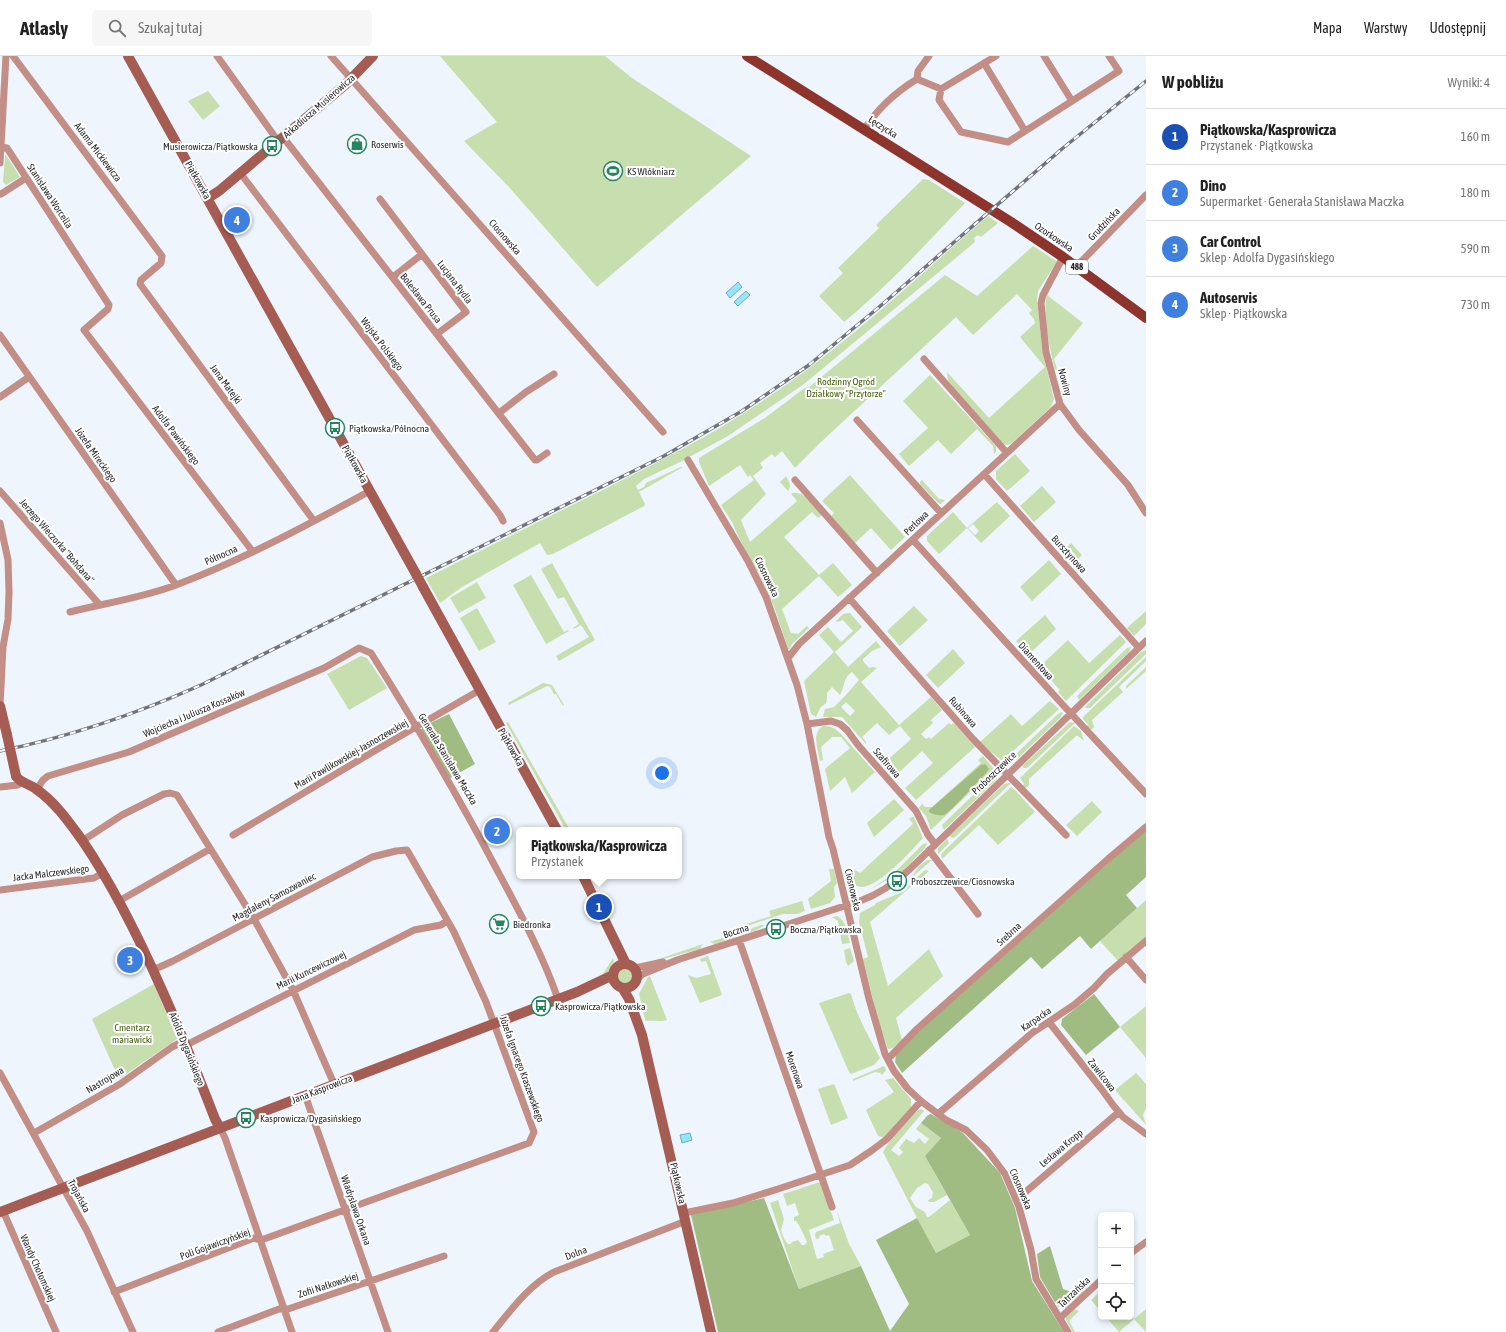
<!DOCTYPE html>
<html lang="pl">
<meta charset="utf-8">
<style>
:root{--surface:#fff;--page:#f6f6f6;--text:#222;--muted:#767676;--line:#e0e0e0;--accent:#b45309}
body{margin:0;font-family:"Asap Condensed",sans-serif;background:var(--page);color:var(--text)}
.controls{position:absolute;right:12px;bottom:12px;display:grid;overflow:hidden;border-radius:6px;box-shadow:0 2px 6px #0003}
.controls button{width:36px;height:36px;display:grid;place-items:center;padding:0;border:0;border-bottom:1px solid var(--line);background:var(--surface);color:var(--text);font:20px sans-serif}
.you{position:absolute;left:662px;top:717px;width:14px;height:14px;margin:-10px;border:3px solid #fff;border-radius:50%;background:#1a73e8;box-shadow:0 0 0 6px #1a73e833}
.badge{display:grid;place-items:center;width:26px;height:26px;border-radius:50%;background:var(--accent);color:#fff;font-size:13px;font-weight:700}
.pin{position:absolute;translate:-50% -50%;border:2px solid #fff;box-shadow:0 1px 4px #0006}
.popup{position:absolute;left:516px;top:771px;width:166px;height:52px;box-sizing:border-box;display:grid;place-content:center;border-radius:6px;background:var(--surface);filter:drop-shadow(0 1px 3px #0005);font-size:13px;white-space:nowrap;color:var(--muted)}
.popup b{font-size:15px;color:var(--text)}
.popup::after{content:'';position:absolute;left:50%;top:100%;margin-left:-8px;border:8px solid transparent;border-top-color:var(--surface)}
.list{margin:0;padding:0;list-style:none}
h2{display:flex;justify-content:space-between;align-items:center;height:52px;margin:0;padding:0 16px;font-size:17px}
h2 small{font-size:13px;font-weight:400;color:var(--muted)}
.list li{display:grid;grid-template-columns:26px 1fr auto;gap:12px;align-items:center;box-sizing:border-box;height:56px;padding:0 16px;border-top:1px solid var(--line)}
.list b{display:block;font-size:15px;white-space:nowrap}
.list p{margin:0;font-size:13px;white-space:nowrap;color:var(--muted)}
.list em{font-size:13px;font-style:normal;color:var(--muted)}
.icon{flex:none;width:22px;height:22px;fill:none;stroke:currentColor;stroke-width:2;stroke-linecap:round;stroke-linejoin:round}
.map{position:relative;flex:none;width:1146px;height:1276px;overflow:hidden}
header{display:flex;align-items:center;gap:24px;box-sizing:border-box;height:56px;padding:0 20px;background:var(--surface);border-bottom:1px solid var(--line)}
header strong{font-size:19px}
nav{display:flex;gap:22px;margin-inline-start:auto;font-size:14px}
.search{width:280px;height:36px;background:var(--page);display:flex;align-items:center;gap:10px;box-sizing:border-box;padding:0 14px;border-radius:6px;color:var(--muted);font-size:15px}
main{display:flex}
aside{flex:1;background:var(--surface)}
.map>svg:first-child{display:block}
.green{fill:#c7deae;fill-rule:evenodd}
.forest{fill:#a1bc83}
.water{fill:#93e5f7;stroke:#72acba}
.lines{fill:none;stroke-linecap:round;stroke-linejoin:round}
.street{stroke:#c28e86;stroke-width:7}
.secondary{stroke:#a55c52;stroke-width:10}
.primary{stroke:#8d352d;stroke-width:10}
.rail-casing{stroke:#717479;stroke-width:3.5}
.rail{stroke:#fff;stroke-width:2;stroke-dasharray:6;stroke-linecap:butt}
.secondary-bridge{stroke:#a55c52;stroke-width:10}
.labels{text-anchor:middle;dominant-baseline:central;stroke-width:4;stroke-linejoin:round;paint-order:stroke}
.shield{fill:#fff;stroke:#67686b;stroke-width:1}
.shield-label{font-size:9px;font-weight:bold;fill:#26282b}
.street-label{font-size:10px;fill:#26282b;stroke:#fff}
.poi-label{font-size:10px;fill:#26282b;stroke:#fff;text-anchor:start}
.park-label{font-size:10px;fill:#43620c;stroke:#fff}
</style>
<header>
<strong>Atlasly</strong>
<div class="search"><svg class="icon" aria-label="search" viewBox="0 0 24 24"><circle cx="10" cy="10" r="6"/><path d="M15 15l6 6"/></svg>Szukaj tutaj</div>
<nav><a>Mapa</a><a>Warstwy</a><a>Udostępnij</a></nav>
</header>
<main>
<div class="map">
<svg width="1146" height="1276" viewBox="0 0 1146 1276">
<rect width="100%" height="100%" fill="#eef5fd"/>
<!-- green -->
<path class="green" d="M440 0H605L632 22 751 100 597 231 508 130 464 85 497 66Z
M208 35 220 50 203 64 188 45Z
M6 99 20 121 6 129 3 126 5 100Z
M923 123 929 124 965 147C926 188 888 230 844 266L819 240 843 217 838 212 879 172 876 169Z
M988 160 998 167 981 181 978 179 974 182 975 186 804 328 728 380 680 406 644 423 636 430 638 434 644 431 646 427 681 411H683L639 436 645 448 644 450 553 498 547 499 540 487 462 531 440 547 426 522C486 492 545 462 605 433 658 406 712 379 761 346 842 293 915 223 988 160Z
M1033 190 1056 205V207L1038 235 1037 245 1043 298 1054 343 1051 351 1011 388 1007 389 1003 388 955 335 948 324 947 316 989 362 1045 311 1020 281 1035 267 1034 263 1029 257 1032 254 1017 238 973 279 956 261 821 386 795 412 782 395 775 401 772 398 760 407 763 412 753 420 766 438 741 464 750 486 797 445 791 438C803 432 815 451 822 459L818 462 812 456 784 481 819 519 833 507 852 529 838 541 819 520 782 553 791 577 798 578 807 570 809 572 792 588 790 593H788L775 553 763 526 738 480 732 466 721 449 754 424 750 419 748 421 740 409 709 430 699 406V402L765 362 806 331 807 333 945 219 977 240Z
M1047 239 1083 267 1054 303 1057 313 1055 314C1050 293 1042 259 1047 239Z
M930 319 996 390V396L994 398 993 390 977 373 951 398 938 384 909 410 899 398 928 372 903 345Z
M1015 398 1030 415 1007 435 996 423V415Z
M850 419 905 481 891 494 871 472 855 487 831 460 834 457 822 445Z
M786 420C789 426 792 429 788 435L780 426Z
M922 424 939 443 945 444 941 448 938 447 920 428V426Z
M1042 430 1056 446 1034 466 1020 450Z
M997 446 1010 460 981 487 967 472 939 498 927 485V480L953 456 967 472ZM973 468 979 475 975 479 968 472Z
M1071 487 1082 499 1072 509 1061 497Z
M1049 504 1061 518 1032 545 1020 531Z
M552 507 595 584 559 605 556 600 589 581 581 569 574 573 573 572 579 568 564 541 558 543 541 513Z
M531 519 564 576 568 574 569 575 546 588 513 529Z
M477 526 486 542 459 557 450 542Z
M914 550 928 564 900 590 887 575Z
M477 552 496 586 479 595 460 562Z
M1146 555V568L1134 580 1127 572Z
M850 557 862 571 835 596 848 611 876 585 881 591 872 595 863 603V605L869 612 873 611 877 612 861 626 899 669 931 641 942 654 931 664 933 667 921 678 926 683 929 681 931 683 949 667 951 669 954 667 975 691 916 744 905 732 933 707 922 695 895 720 883 708 911 683 900 670 889 679 877 667 862 681 866 686V688L842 661H823L825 653 834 651 844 641 859 624 852 616C843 622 845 630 840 639L832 631 827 637V643L826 647 820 652 816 661 811 658 804 625 834 596 819 579 828 571 841 586 853 575 843 564 837 566 836 565 843 558ZM846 646 855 655 850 660 841 651Z
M1045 559 1056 573 1028 599 1016 585Z
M1120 579 1126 586 1066 645 1058 636 1060 634 1039 611 1068 584 1089 607Z
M1131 591 1129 596 1079 644 1077 640 1127 592Z
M953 593 965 607 938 632 926 619Z
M1146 594V598L1090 652H1086L1085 651 1141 596Z
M361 600 367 602 387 632 349 654 327 618Z
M1146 601V605L1119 631 1123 636 1092 664 1094 671 1091 674 1087 670 1088 668 1083 663V661Z
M1146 611V615L1126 633V630Z
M543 627 552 629 564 649 563 650 556 638H554L550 631 547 630 509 649 508 647Z
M1050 645 1059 653 1002 705C995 698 987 694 980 686L1011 658 1022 670Z
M1063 656 1061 661 1016 704 1014 702 1015 699 1059 657Z
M508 666 570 774H566L506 667Z
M1070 666 1075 667 1027 712H1024L1022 710Z
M823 670C831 670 835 672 841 678L875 716 852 737 845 721 830 735 825 713 850 692 841 681H832L821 691 823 704 820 705C818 692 811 678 823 670Z
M1074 670 1081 675 1084 685 1078 680H1076L1029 723V729L1026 732 1022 730 1024 728 1020 722Z
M983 700 994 713 931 774 926 760 919 752 922 748 925 751H932L981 707 978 704Z
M999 717 997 723 944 774 942 769 995 718Z
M1009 727H1011L955 781 953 782 949 780 1004 728Z
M1011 731 1016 735 1035 756 998 789 979 769 942 803 941 798Z
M894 743 904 754 874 781 867 767Z
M1092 745 1102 756 1077 780 1066 769Z
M912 761H914L923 782C910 796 881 829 862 831 857 831 852 827 848 825L847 822 855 814 860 817 913 768 909 763Z
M947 783 949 787 938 798V792Z
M927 787 925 792 903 815 869 834 892 819 923 788Z
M927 804H932L911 822 919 810Z
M829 813H834L837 827 834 831 835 841 830 847 811 853 808 843 831 825Z
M925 814 929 815 870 866 888 930 929 893 943 920 896 962 902 984 893 992 888 993 879 968 863 903 868 901 859 866 860 857 875 849 876 847 905 835 908 832 909 829Z
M1146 844V881L1118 905 1100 885Z
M802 845 805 855 797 858H783L741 872 740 870 771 860 769 855Z
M837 860C847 865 847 877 850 887L842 888 838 865 832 861Z
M761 869H765C758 873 749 880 742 876Z
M735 878 733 882 715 888 710 886Z
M703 888 700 893 652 906 656 904Z
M850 892 854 905 848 910 846 906 844 894Z
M708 900 722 939 700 947 688 919 696 922 711 918 706 905 701 906 700 903Z
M613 902C615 908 612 913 608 918H603Z
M617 920a8 8 0 1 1 16 0a8 8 0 1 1-16 0Z
M650 920 667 964C660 966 654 964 646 965L645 964 639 938 648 921Z
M154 928 177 983 119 1023 92 963Z
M849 937 851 938C857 961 869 981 880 1002L874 1009 851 1018 849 1016 819 947Z
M1146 950V1002L1120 971Z
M884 1010 886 1014 882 1019 880 1017 875 1016 853 1025V1023Z
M1136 1017 1146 1028V1052L1143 1059 1146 1069 1115 1034Z
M893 1022 911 1043V1051L885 1082 878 1080 866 1054 894 1036 885 1024Z
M834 1028 848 1062 831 1069 818 1033Z
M921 1053 924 1055 891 1094 899 1100 903 1096 899 1092 906 1083 914 1087 919 1082 925 1088 929 1083 916 1073 921 1067 941 1082 925 1100 947 1139 934 1146H929L928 1144 932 1142 933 1136 928 1128 925 1127 917 1132 910 1142 916 1151 925 1156 927 1161H929L950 1144 970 1179 936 1197 917 1162 883 1096C888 1086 912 1056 921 1053Z
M820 1126 834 1164 809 1174 817 1203 824 1201 823 1198 834 1194 829 1179 826 1180 824 1178 819 1180 820 1182 816 1183 815 1179 816 1176 840 1167 837 1155 849 1188 861 1210 799 1233 770 1147 778 1144 784 1163 781 1174 784 1183 788 1188H791L792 1186 798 1184 802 1189H805L807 1186C805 1181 799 1168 796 1165H794V1161L799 1159 795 1147 787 1150 783 1138Z
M1101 1235V1256L1091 1244Z
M1074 1253 1079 1255 1069 1265 1075 1276H1073L1066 1264V1261Z
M1146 1253V1276L1134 1263 1119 1276 1106 1261H1131V1260L1134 1263Z"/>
<!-- forest -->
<path class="forest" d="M449 658 475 708 450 722 422 675V671Z
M985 708 989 713 986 717C979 724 951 756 944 759 939 760 932 758 929 756V754L981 709Z
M1146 775V821L1126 839 1137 852 1091 893 1080 880 1042 913 1031 901 902 1017 895 1006 896 999 918 976 1140 779Z
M1094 938 1120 971 1086 999 1061 969 1062 963Z
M931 1058 963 1077 1000 1117 1015 1152 1032 1225 1064 1276H718L691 1159 764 1142 799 1233 861 1210 890 1275 909 1248 876 1184 917 1162 936 1197 970 1179 925 1100 941 1082 921 1067 928 1059Z
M1050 1190 1063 1233 1072 1236 1083 1227 1087 1232 1065 1252 1057 1250 1040 1221 1037 1198Z"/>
<!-- water -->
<path class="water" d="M738 226 742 231 730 242 726 237Z
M746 235 750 239 738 250 734 246Z
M690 1077 692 1084 682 1087 680 1079Z"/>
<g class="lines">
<!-- street -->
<path class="street" d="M13 0 162 200 161 207 141 224 140 228 314 465
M217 0 278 85
M331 0 663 376
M1044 0 1072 45
M984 7 1025 75
M917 23 918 15 929 0
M941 33 939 44 961 76 1008 86 1119 15 1109 0
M864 74C877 53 896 36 917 23L941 33 996 0
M283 81 535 404H537L547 397
M1 91 7 92 109 249 108 253 84 274 253 496
M0 107 6 0
M244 122 500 459 503 465
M1 138 26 122
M380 143 466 256 437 278
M1063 201 1043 239 1041 247 1046 296 1060 348 1079 374 1128 429 1146 457
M1076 211 1146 139
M393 221 421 199
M0 279 176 529
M924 303 1007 397
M0 341 29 321
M499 357 526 336 554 318
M857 364 941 457
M688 404 748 505 766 541 797 629 807 668 829 781 833 793 869 943 885 998 894 1015 908 1033 921 1045 946 1064 966 1074 987 1094 1005 1118 1019 1151 1031 1194 1036 1223 1068 1276
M984 418 1139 592
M795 424 877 517
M0 435 99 548
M0 467 8 504 9 536 8 563 3 591 0 650
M913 484 1063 649 1146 738
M849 542 972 682 1066 779
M70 556C105 547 142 542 176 529 243 504 307 469 370 435
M788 602 799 588 833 557 1060 348
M807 668 831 665 840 668 847 674 858 689 916 755 928 779 935 788
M0 731 18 729 21 725
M37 733 43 724 48 720 129 696 324 612 359 592 371 597C415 667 457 738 496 812 519 855 542 897 558 943
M233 779 376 694 480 634
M82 785 122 759 164 738 170 737 177 739 254 863 293 934 334 1028
M929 794 978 858
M0 834 94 822 103 817
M119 845 210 793
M739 884 832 1151
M1126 901 1146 924
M635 912 663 906
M638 922 643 918 677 904 860 845C879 838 894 828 909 814L1146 585
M1049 966 1103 1035 1113 1049 1123 1061 1146 1078
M186 989 414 874 441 869 447 865
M888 1003 917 973 1108 803 1146 771
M0 1017 87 1175 133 1276
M305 1039 388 1276
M938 1058 1032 977 1074 949 1094 932 1107 918 1146 885
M220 1072 225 1082 292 1276
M34 1077 120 1028 172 991 184 985
M1016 1144 1119 1056
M3 1155 56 1276
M684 1157 733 1147 778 1133 850 1109 871 1095 887 1083 921 1045
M1131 1197 1146 1186
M114 1236 254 1182 260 1184 264 1183 529 1087 534 1076 486 946 454 876 407 794 396 795 372 801 173 905 153 914
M1060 1262 1101 1224
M218 1276 279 1253H288L444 1200
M493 1276C511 1254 529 1229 554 1216L686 1165"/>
<!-- secondary -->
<path class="secondary" d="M128 0 416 518
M208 142 219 135 345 29 373 0
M423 531 557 774
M0 650 7 679
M16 720C20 727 30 728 36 733 55 746 69 766 82 784 114 831 139 882 162 934 181 976 198 1019 215 1063L220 1072
M583 820 626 908
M613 920a12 12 0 1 1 24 0a12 12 0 1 1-24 0Z
M623 933 629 943 642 979 711 1276
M0 1156 577 936 613 919"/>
<!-- primary -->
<path class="primary" d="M747 0 1011 166 1063 201 1146 262"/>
<!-- rail casing -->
<g class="rail-casing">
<path id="rail" d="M0 695C69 681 136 658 201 629L664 400 742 355 809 309 878 252 1063 92 1146 25"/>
</g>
<!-- rail -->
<use href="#rail" class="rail"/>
<!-- secondary-bridge -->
<path class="secondary-bridge" d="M416 518 423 531
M7 679 16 720"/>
</g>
<!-- icons -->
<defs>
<g id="shop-ring" transform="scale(1)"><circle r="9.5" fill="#fff" stroke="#24865f" stroke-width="1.5"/><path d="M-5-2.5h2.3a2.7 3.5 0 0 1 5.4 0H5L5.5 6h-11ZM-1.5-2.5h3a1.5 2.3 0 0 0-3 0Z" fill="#24865f"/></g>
<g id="bus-ring" transform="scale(1)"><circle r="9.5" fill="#fff" stroke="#24865f" stroke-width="1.5"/><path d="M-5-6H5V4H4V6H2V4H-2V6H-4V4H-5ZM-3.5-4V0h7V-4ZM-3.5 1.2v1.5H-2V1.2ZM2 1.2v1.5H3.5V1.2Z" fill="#24865f"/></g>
<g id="stadium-ring" transform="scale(1)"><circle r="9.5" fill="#fff" stroke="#24865f" stroke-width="1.5"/><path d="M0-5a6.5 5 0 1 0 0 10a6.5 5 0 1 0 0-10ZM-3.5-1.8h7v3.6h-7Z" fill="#24865f"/></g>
<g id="supermarket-ring" transform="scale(1)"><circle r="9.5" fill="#fff" stroke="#24865f" stroke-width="1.5"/><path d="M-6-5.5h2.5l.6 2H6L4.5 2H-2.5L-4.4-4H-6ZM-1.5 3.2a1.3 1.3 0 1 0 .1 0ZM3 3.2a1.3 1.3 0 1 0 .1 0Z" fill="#24865f"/></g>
</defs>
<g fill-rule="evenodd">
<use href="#shop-ring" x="357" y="88"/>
<use href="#bus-ring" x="272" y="90"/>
<use href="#stadium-ring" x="613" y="115"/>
<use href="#bus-ring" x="335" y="372"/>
<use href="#bus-ring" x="897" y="825"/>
<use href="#supermarket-ring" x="499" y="868"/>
<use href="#bus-ring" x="776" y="873"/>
<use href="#bus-ring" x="541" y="950"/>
<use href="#bus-ring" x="246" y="1062"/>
</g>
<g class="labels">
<!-- shield labels -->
<rect class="shield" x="1066" y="204" width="22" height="14" rx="3"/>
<g class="shield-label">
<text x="1077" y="211">488</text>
</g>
<!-- street labels -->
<g class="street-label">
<text transform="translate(319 50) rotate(-41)">Arkadiusza Musierowicza</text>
<text transform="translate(883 71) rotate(32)">Łęczycka</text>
<text transform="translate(98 96) rotate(53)">Adama Mickiewicza</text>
<text transform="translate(198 124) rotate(61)">Piątkowska</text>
<text transform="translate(50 140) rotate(57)">Stanisława Worcella</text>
<text transform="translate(1104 168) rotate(-46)">Grudzińska</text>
<text transform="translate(505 181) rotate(49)">Ciosnowska</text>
<text transform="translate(1054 181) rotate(34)">Ozorkowska</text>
<text transform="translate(455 226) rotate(53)">Lucjana Rydla</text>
<text transform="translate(421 242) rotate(52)">Bolesława Prusa</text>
<text transform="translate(382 288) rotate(53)">Wojska Polskiego</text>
<text transform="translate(1065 326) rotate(75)">Nowiny</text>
<text transform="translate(226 328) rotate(54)">Jana Matejki</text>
<text transform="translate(176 379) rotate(53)">Adolfa Pawińskiego</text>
<text transform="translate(96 399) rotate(55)">Józefa Mireckiego</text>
<text transform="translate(355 408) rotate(61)">Piątkowska</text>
<text transform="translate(916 467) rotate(-44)">Perłowa</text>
<text transform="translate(57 485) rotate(49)">Jerzego Wieczorka "Bohdana"</text>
<text transform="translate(1069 498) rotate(48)">Bursztynowa</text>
<text transform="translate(221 499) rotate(-24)">Północna</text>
<text transform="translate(767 521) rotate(64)">Ciosnowska</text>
<text transform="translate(1036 605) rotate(48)">Diamentowa</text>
<text transform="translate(963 656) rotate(49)">Rubinowa</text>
<text transform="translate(194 657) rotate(-23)">Wojciecha i Juliusza Kossaków</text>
<text transform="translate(511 691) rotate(61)">Piątkowska</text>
<text transform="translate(351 698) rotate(-30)">Marii Pawlikowskiej-Jasnorzewskiej</text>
<text transform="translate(448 703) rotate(59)">Generała Stanisława Maczka</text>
<text transform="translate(887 707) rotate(49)">Szafirowa</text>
<text transform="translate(994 717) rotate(-44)">Proboszczewice</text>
<text transform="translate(51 817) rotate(-7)">Jacka Malczewskiego</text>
<text transform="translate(853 834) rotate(77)">Ciosnowska</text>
<text transform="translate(274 841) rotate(-28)">Magdaleny Samozwaniec</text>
<text transform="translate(736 875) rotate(-18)">Boczna</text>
<text transform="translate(1009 878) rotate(-42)">Srebrna</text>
<text transform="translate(311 914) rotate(-26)">Marii Kuncewiczowej</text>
<text transform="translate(1036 963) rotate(-35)">Karpacka</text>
<text transform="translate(187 993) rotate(68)">Adolfa Dygasińskiego</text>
<text transform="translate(522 1013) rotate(70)">Józefa Ignacego Kraszewskiego</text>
<text transform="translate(795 1014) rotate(71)">Morenowa</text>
<text transform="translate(1102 1019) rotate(52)">Zawilcowa</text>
<text transform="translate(105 1024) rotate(-31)">Nastrojowa</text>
<text transform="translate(322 1033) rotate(-21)">Jana Kasprowicza</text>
<text transform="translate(1061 1092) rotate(-40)">Lesława Kropp</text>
<text transform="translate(678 1127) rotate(77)">Piątkowska</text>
<text transform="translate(1021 1133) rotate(67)">Ciosnowska</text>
<text transform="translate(79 1140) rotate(62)">Trojańska</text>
<text transform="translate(356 1154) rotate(71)">Władysława Orkana</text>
<text transform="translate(215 1188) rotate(-20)">Poli Gojawiczyńskiej</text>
<text transform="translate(576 1197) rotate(-21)">Dolna</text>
<text transform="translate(38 1212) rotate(66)">Wandy Chotomskiej</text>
<text transform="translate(328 1229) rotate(-18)">Zofii Nałkowskiej</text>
<text transform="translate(1074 1236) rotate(-43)">Tatrzańska</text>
</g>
<!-- poi labels -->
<g class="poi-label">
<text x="371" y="88">Roserwis</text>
<text x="258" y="90" text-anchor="end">Musierowicza/Piątkowska</text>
<text x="627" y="115">KS Włókniarz</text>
<text x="349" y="372">Piątkowska/Północna</text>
<text x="911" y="825">Proboszczewice/Ciosnowska</text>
<text x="513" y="868">Biedronka</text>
<text x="790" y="873">Boczna/Piątkowska</text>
<text x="555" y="950">Kasprowicza/Piątkowska</text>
<text x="260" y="1062">Kasprowicza/Dygasińskiego</text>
</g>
<!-- park labels -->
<g class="park-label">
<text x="846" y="325">Rodzinny Ogród<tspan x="846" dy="12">Działkowy "Przytorze"</tspan></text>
<text x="132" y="971">Cmentarz<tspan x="132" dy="12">mariawicki</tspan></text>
</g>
</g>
</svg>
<div class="controls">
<button>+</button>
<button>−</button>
<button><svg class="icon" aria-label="locate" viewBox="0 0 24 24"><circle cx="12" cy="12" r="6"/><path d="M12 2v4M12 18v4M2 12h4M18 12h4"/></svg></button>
</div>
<div class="you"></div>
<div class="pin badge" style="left:599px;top:851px;background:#1a4fb4">1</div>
<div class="popup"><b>Piątkowska/Kasprowicza</b>Przystanek</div>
<div class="pin badge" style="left:497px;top:775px;background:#3f7fe0">2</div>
<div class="pin badge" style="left:130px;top:904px;background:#3f7fe0">3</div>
<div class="pin badge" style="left:237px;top:164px;background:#3f7fe0">4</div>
</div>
<aside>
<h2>W pobliżu<small>Wyniki: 4</small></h2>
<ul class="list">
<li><span class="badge" style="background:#1a4fb4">1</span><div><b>Piątkowska/Kasprowicza</b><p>Przystanek · Piątkowska</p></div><em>160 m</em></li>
<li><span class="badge" style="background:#3f7fe0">2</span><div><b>Dino</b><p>Supermarket · Generała Stanisława Maczka</p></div><em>180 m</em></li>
<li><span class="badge" style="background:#3f7fe0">3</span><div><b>Car Control</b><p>Sklep · Adolfa Dygasińskiego</p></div><em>590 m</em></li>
<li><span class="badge" style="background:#3f7fe0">4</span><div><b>Autoservis</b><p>Sklep · Piątkowska</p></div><em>730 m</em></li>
</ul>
</aside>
</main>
